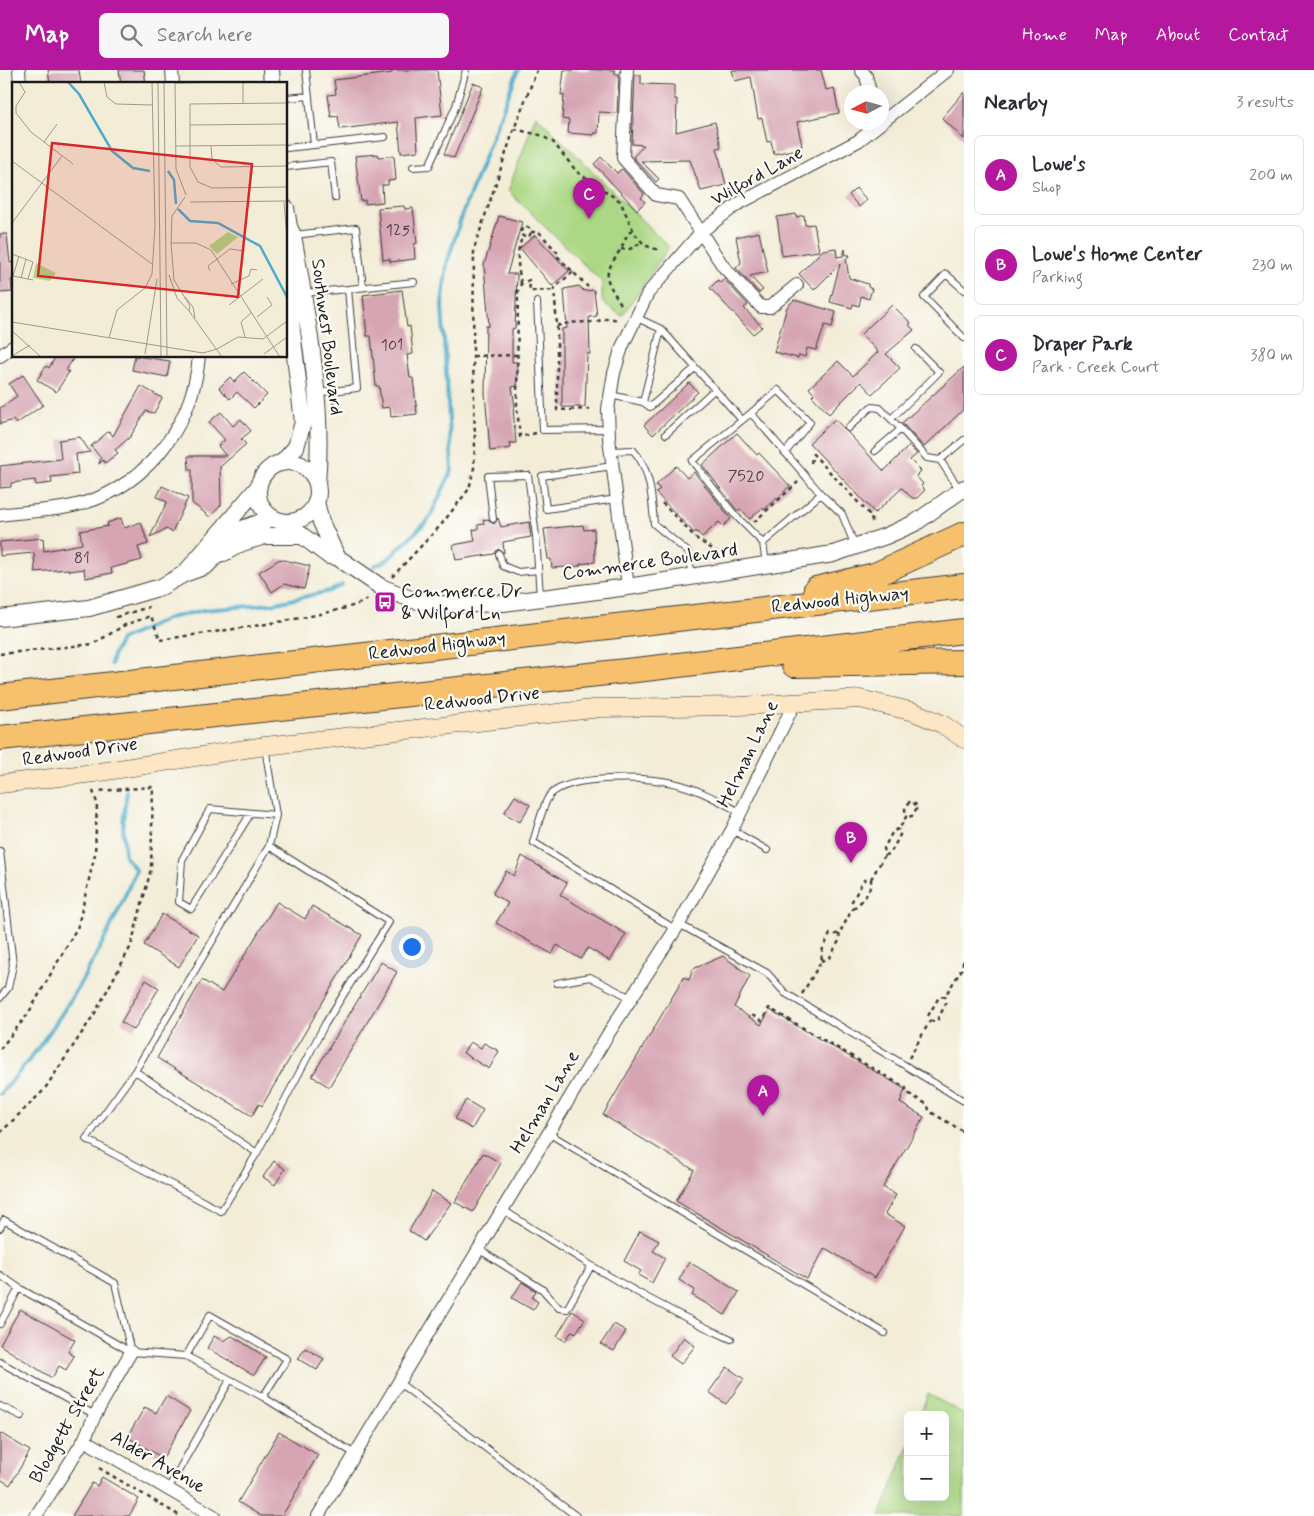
<!DOCTYPE html>
<meta charset="utf-8">
<style>
:root{--surface:#fff;--page:#f7f7f7;--text:#2b2b33;--muted:#7c7c81;--line:#e1e1e2;--accent:#b5179e}
body{margin:0;font-family:Mynerve,sans-serif;background:var(--page);color:var(--text)}
.controls{position:absolute;right:15px;bottom:15px;display:grid;overflow:hidden;border-radius:8px;box-shadow:0 5px 20px #0002}
.controls button{width:45px;height:45px;display:grid;place-items:center;padding:0;border:0;border-bottom:1px solid var(--line);background:var(--surface);color:var(--text);font:25px sans-serif}
.compass{position:absolute;left:844px;top:15px;width:45px;height:45px;border-radius:50%;background:var(--surface);box-shadow:0 5px 20px #0002;rotate:264deg}
.you{position:absolute;left:411px;top:876px;width:18px;height:18px;margin:-12px;border:4px solid #fff;border-radius:50%;background:#1a73e8;box-shadow:0 0 0 8px #1a73e833}
.badge{display:grid;place-items:center;width:32px;height:32px;border-radius:50%;background:var(--accent);color:#fff;font-size:16px;font-weight:700}
.pin{position:absolute;translate:-50% -41px;filter:drop-shadow(0 1px 2px #0008)}
.pin::after{content:'';position:absolute;top:26px;width:18px;height:15px;background:inherit;clip-path:polygon(0 0,100% 0,50% 100%)}
.list{margin:0;padding:0;list-style:none}
h2{display:flex;justify-content:space-between;align-items:center;height:65px;margin:0;padding:0 20px;font-size:21px}
h2 small{font-size:16px;font-weight:400;color:var(--muted)}
.list li{display:grid;grid-template-columns:32px 1fr auto;gap:15px;align-items:center;box-sizing:border-box;height:80px;margin:0 10px 10px;padding:0 10px;border:1px solid var(--line);border-radius:8px}
.list b{display:block;font-size:19px;white-space:nowrap}
.list p{margin:0;font-size:16px;white-space:nowrap;color:var(--muted)}
.list em{font-size:16px;font-style:normal;color:var(--muted)}
.icon{flex:none;width:28px;height:28px;fill:none;stroke:currentColor;stroke-width:2;stroke-linecap:round;stroke-linejoin:round}
.map{position:relative;flex:none;width:964px;height:1446px;overflow:hidden}
header{display:flex;align-items:center;gap:30px;box-sizing:border-box;height:70px;padding:0 25px;background:var(--accent);color:#fff}
header strong{font-size:24px}
nav{display:flex;gap:28px;margin-inline-start:auto;font-size:18px}
.search{width:350px;height:45px;background:var(--page);display:flex;align-items:center;gap:12px;box-sizing:border-box;padding:0 18px;border-radius:8px;color:var(--muted);font-size:19px}
main{display:flex}
aside{flex:1;background:var(--surface)}
.map>svg:first-child{display:block}
.green{fill:#acd885;stroke:#647a50}
.lines{fill:none;stroke-linecap:round;stroke-linejoin:round}
.stream{stroke:#4cabcb;stroke-width:4}
.building{fill:#d6a4b3}
.service-casing{stroke:#3c3b38;stroke-width:8}
.minor-casing{stroke:#3c3b38;stroke-width:14}
.tertiary-casing{stroke:#3c3b38;stroke-width:18}
.secondary-casing{stroke:#3c3b38;stroke-width:19}
.motorway-casing{stroke:#3c3b38;stroke-width:26}
.path{stroke:#3c3b38;stroke-width:2.5;stroke-dasharray:4 4;stroke-linecap:butt}
.service{stroke:#fff;stroke-width:6}
.minor{stroke:#fff;stroke-width:12}
.tertiary{stroke:#fff;stroke-width:16}
.secondary{stroke:#fce6c4;stroke-width:18}
.motorway{stroke:#f7c06c;stroke-width:24}
.labels{text-anchor:middle;dominant-baseline:central;stroke-width:4.5;stroke-linejoin:round;paint-order:stroke}
.number-label{font-size:16px;fill:#4a3e42}
.street-label{font-size:19px;fill:#1c1c1c;stroke:#fdfcf7}
.poi-label{font-size:19px;fill:#1c1c1c;stroke:#fdfcf7;text-anchor:start}
.inset-river{fill:none;stroke:#4cabcb;stroke-width:2.5}
.inset-road{fill:none;stroke:#9d998d;stroke-width:1}
.view{fill:#d62828;fill-opacity:0.15;stroke:#d62828;stroke-width:2.5}
.inset-edge{fill:none;stroke:#1c1c1c;stroke-width:2.5}
</style>
<header>
<strong>Map</strong>
<div class="search"><svg class="icon" aria-label="search" viewBox="0 0 24 24"><circle cx="10" cy="10" r="6"/><path d="M15 15l6 6"/></svg>Search here</div>
<nav><a>Home</a><a>Map</a><a>About</a><a>Contact</a></nav>
</header>
<main>
<div class="map">
<svg width="964" height="1446" viewBox="0 0 964 1446">
<rect width="100%" height="100%" fill="#fdfcf7"/>
<filter id="ink" filterUnits="userSpaceOnUse"><feTurbulence type="fractalNoise" baseFrequency=".02" numOctaves="2"/><feDisplacementMap in="SourceGraphic" scale="10" xChannelSelector="R" yChannelSelector="G"/><feConvolveMatrix kernelMatrix="1 2 1 2 8 2 1 2 1" color-interpolation-filters="sRGB"/></filter>
<filter id="wash" filterUnits="userSpaceOnUse"><feTurbulence type="fractalNoise" baseFrequency=".0096" numOctaves="4" result="noise"/><feDisplacementMap in="SourceGraphic" scale="20" xChannelSelector="R" yChannelSelector="G"/><feGaussianBlur stdDeviation="1.12" result="paint"/><feColorMatrix in="noise" values="0 0 0 0 0 0 0 0 0 0 0 0 0 0 0 0 0 1.4 0 .05"/><feComposite in="paint" operator="in"/></filter>
<g filter="url(#wash)">
<rect width="100%" height="100%" fill="#f3edd8"/>
<!-- green -->
<path class="green" d="M536 45 669 177 622 246 602 232V212L508 121Z
M928 1324 964 1344V1446H880L908 1375V1427H945V1345H920Z"/>
<g class="lines">
<!-- stream -->
<path class="stream" d="M374 496 387 490 429 449 452 400 442 236 447 193 462 145 518 0
M111 594 113 585 121 570 169 548 204 540 272 534 330 521 342 515
M0 1024C58 962 104 878 136 800L125 786 123 752 127 721"/>
</g>
<g id="blocks">
<!-- building -->
<path class="building" d="M48 0H79L81 14H50Z
M119 0H144L146 14H121Z
M392 0H437L442 45 416 48 418 81 401 83 398 52 340 59 338 46 331 47 328 25 336 24 334 10 392 3Z
M564 0H615V4H619L617 43 599 42 598 63H594V65L568 63 569 50 562 49 564 25H561Z
M732 0H821L826 20 834 18 839 43 797 52 802 76 797 77V79L774 84 771 71 767 72 762 48 758 49 751 7 735 11Z
M635 5H641V14L674 15V29H677L676 62 715 52 721 77 717 78 726 115 701 121 690 90 641 91 659 109 656 112 633 87 644 75 632 74Z
M473 13 483 17 454 88 444 84Z
M964 22V69L942 48Z
M378 84V87L394 86 396 110 388 111V115H382L383 132 365 134V130L361 131 355 86Z
M601 87 617 103 622 99 644 124 641 128 645 132 637 140 594 94Z
M856 118 867 130 859 137 849 125Z
M404 136 405 139 413 138 417 173 414 174 415 189 390 192V189L383 190 378 138Z
M796 144V147L804 145 805 155 814 154 819 181 782 186 777 147Z
M499 146 522 152 507 204H517L515 258 512 259V292H517V316L512 317 515 337 513 338 516 373H510L511 378 490 381 485 323 486 256H489L484 195Z
M759 162 768 202 750 206 763 220 759 223 736 198 741 193 736 167Z
M0 164H7L10 193 13 192 14 201V209L11 210 12 222 0 223Z
M535 165 569 201 552 216 520 178Z
M836 178 837 187 843 186 845 179 846 185H850L846 189 849 208 868 214V217L872 219 869 229 861 226 859 236 853 234 852 238 830 232 840 194 814 220 799 204 823 180Z
M724 209 748 235 744 238 762 257 753 264 710 218 718 210 720 213Z
M579 216 584 221 594 220 597 246 589 247 590 284H587L585 337H562V259L567 258 564 219Z
M402 220 407 257 410 256 413 284 407 285 410 308H413L417 344 391 347 390 337 382 338 379 316H376L371 266H367L363 225Z
M794 230 836 242 832 257 825 255 816 280 807 278 805 287 799 285 798 288 774 282 787 237Z
M892 235 911 253 909 255 914 260 886 284 900 298 872 324 861 312 829 344 812 326 814 324 809 318 838 291 853 306 878 282 861 264Z
M56 286H75L66 300 69 302 56 322 37 310 46 296 49 298Z
M135 286 170 291 167 307 132 300Z
M964 297V339L924 377 902 353Z
M244 302 267 325 254 338 237 322 230 329 219 318 230 307 234 312Z
M23 305 43 335 16 354 13 350 0 354V338L17 326 9 314Z
M689 313 698 322 653 365 644 355Z
M141 316 162 328 154 343 146 341 130 367 115 380 118 383 105 393 103 390 99 394 101 388 91 376 109 361 113 366Z
M221 342 233 356 241 349 251 361 241 369 246 374 220 397 221 435 210 447 192 433V400H189L188 386H226L218 376 225 370 209 352Z
M835 349 884 401 909 376 917 384 910 390 921 401 916 406 923 414 921 416 925 420 917 428H912L902 418 875 443 809 373Z
M737 363 757 385 759 383 790 416 764 440 762 438 750 449 741 439 738 441 702 395Z
M80 367 90 382 76 384 78 404 51 407 52 413 36 415 35 410 11 413V417L0 418V396L61 389 59 370Z
M676 396 687 408 694 402 731 449 723 456 719 452 702 467 696 461 694 463 656 423 660 419 656 415Z
M162 416 188 428 172 462 166 459 150 467 167 432 157 427Z
M121 448 124 458 141 452 148 474 138 477 142 490 111 498 112 503 85 508 84 499 69 501 68 499 35 502 34 483 0 486V472L43 468 44 481 82 474 80 461 108 456 107 453Z
M498 448 501 457 529 452 531 467 503 472 504 483 498 479 494 484 456 490 453 475 475 471 473 460 478 459V455L484 454 483 450 488 449 494 454Z
M583 455 584 460 594 459 595 492 580 494V496L552 498 551 489H548L544 459Z
M280 489 310 496 304 519 284 514 272 522 259 502Z
M515 726 530 735 520 752 504 743Z
M522 786 567 813 560 825 626 864 610 891 588 878 581 889 557 875 552 884 496 853 508 833 493 824 494 821 506 801 514 806Z
M277 832 305 849 312 836 362 865 262 1036 259 1034 252 1046 157 988 202 910 222 922Z
M162 844 198 865 179 897 144 875Z
M723 886 750 906 734 937 761 955 770 940 905 1019 900 1033 924 1047 883 1117 896 1125 885 1144 905 1156 875 1208 825 1178 807 1209 676 1131 694 1100 603 1045 684 907 689 910 693 899Z
M381 892 397 902 329 1017 312 1006Z
M146 910 159 918 134 960 121 952Z
M470 972 481 978 484 973 499 981 489 999 463 983Z
M466 1030 483 1040 472 1059 455 1049Z
M483 1083 501 1093 473 1142 455 1132Z
M274 1091 285 1099 275 1115 263 1107Z
M432 1121 451 1133 424 1171 409 1161Z
M640 1161 659 1171 653 1181 665 1188 652 1213 638 1205 641 1201 624 1191Z
M689 1192 739 1222 725 1245 692 1225 695 1220 679 1210Z
M522 1212 536 1221 532 1228 538 1232 533 1240 512 1228Z
M20 1239 75 1270 68 1282 74 1286 66 1300 59 1296 52 1308 0 1275Z
M572 1241 585 1249 576 1263 572 1261 565 1271 557 1266Z
M614 1254 626 1261 614 1281 601 1274Z
M214 1266 223 1271 232 1266 266 1287 254 1305 207 1278Z
M684 1267 695 1276 681 1294 670 1286Z
M305 1278 324 1289 317 1300 298 1289Z
M727 1297 744 1309 726 1334 709 1322Z
M166 1326 190 1341 163 1388 127 1367 145 1337 156 1343Z
M279 1362 318 1385 282 1446H261L238 1432Z
M0 1363 30 1381 10 1415 0 1409Z
M102 1407 139 1429 129 1446H72L92 1413 97 1416Z"/>
</g>
</g>
<g filter="url(#ink)">
<use href="#blocks" fill-opacity="0" stroke="#3c3b38" stroke-width="1"/>
<g class="lines">
<!-- service casing -->
<g class="service-casing">
<path id="service" d="M286 28 309 26
M314 75 385 67
M286 78 314 75 306 0
M286 97 331 92 335 128
M413 97 429 96 456 36 466 0
M294 165 356 158 363 217
M348 219 414 212
M964 220 946 204 924 227 964 268
M304 223 348 219 357 318 316 323
M537 232 543 360 608 359
M635 247 661 259 742 350
M610 325 643 332 661 259
M643 332 650 337 695 298
M751 343 692 391 734 444 763 473 766 494
M891 349 939 302 916 279
M848 358 871 337 880 338 901 359
M666 364 715 319
M611 381 633 380C651 399 652 429 654 454L688 482 692 506
M875 381 901 359 927 388 940 390
M785 383 810 352 778 320 751 343 821 424 842 444 855 476
M613 396 542 406 546 439 617 429
M960 420 940 390 964 370
M493 449 488 406 528 405 536 466 540 527
M763 473 821 424
M499 484 503 496 518 502 538 500
M251 743 191 839 179 832 182 790 210 739 276 745 265 677
M732 760 767 780
M269 776 135 1001 257 1083 325 954 389 852 269 776 276 745
M0 781 13 895 8 918 0 928
M679 854 767 903 785 923 964 1031
M675 859 533 772C537 760 543 733 550 725 570 704 645 707 673 713 697 718 719 731 740 742
M557 913 590 907 631 928
M135 1001 86 1069 221 1141 257 1083
M548 1063 885 1263
M502 1139C577 1188 649 1233 731 1269
M0 1158 4 1150 115 1213 131 1282
M478 1179 542 1219 559 1238 567 1239 591 1196
M0 1205 19 1218
M0 1254 19 1218 131 1282 186 1286 210 1245 287 1289 263 1327 355 1384
M186 1286 263 1327
M0 1292 95 1345
M398 1312 576 1446
M0 1336 21 1346
M168 1419 230 1310"/>
</g>
<!-- minor casing -->
<g class="minor-casing">
<path id="minor" d="M19 0 20 14
M172 0 173 14
M627 0 623 88 656 125 679 129 723 196 761 237H770L797 215
M861 0 866 6 870 22
M0 286 14 276
M0 445C23 442 46 441 68 437 141 423 193 359 199 286
M628 517 609 368 608 339 614 303 622 277 648 223 702 161 738 134 858 71 948 0
M84 1370 214 1446
M36 1446 84 1370 95 1345 131 1282
M318 1446 610 961 679 854 732 760 795 632"/>
</g>
<!-- tertiary casing -->
<g class="tertiary-casing">
<path id="tertiary" d="M271 0 272 14
M286 138 289 157 293 165C307 247 324 331 317 414
M258 422a30 30 0 1 1 60 0a30 30 0 1 1-60 0Z
M282 393 296 377 303 352 292 261 286 186
M316 432 321 452 337 487
M284 452 329 486 337 487 381 517 413 530 448 535 503 533 628 517 833 484 886 466 915 453 964 418
M224 483 242 473 265 466H303
M186 502 259 416
M0 548 89 538 161 517 184 504 206 496 242 459 272 448"/>
</g>
<!-- secondary casing -->
<g class="secondary-casing">
<path id="secondary" d="M0 714 94 703 265 676 601 638 739 636 860 629 914 642 942 654 964 669"/>
</g>
<!-- motorway casing -->
<g class="motorway-casing">
<path id="motorway" d="M816 519 875 505 964 464
M794 595 964 592
M0 627 964 516
M0 668 645 599 964 561"/>
</g>
<!-- path -->
<path class="path" d="M514 59 540 65 553 72 577 102 620 131 635 164 642 172 647 176 661 181
M521 162a5 5 0 1 1 10 0a5 5 0 1 1-10 0Z
M531 162H539L558 183 557 186 588 217
M621 179 628 180 642 172
M573 202 554 218 557 256V340L592 339
M521 213C518 196 515 183 523 166
M621 234C603 205 603 208 620 180 625 172 625 166 632 160
M557 256C573 250 584 254 598 251 606 249 608 247 617 250
M473 286 518 285
M332 333H341
M536 363 520 367 517 337 518 221 521 214 529 210 530 221 555 220
M811 393 813 384 869 444 874 455
M662 433 697 469 723 486
M754 452 798 412
M392 507 441 455 469 419 474 398 475 372 473 286 474 179 514 59 537 0
M116 547 149 537
M0 584 93 574 125 555 151 546 160 570C193 564 356 545 370 527
M885 785 890 784 900 765 899 759
M853 838C862 833 872 820 871 809
M821 891 830 887 840 869 839 864
M802 924 822 890 821 883 830 864H839L853 838 852 831 864 810 871 809 885 785 884 778 893 761 899 759 906 747 905 739 910 731 918 736 912 746 906 747
M752 945 762 951 769 938 906 1018V1022L928 1035 929 1041 964 1062
M930 951H937L946 933 945 926
M0 979 28 944 78 856 95 784 97 733 93 721
M909 988 930 951 928 946 939 927 945 926 962 899 964 887
M0 1063 44 1020 95 943 131 876 151 799 153 717 98 721
M99 1398 180 1446"/>
<!-- service -->
<use href="#service" class="service"/>
<!-- minor -->
<use href="#minor" class="minor"/>
<!-- tertiary -->
<use href="#tertiary" class="tertiary"/>
<!-- secondary -->
<use href="#secondary" class="secondary"/>
<!-- motorway -->
<use href="#motorway" class="motorway"/>
</g>
</g>
<!-- icons -->
<defs>
<g id="bus-square" transform="scale(1.125)"><rect x="-9" y="-9" width="18" height="18" rx="4" fill="#b5179e" stroke="#fdfcf7"/><path d="M-5-6H5V4H4V6H2V4H-2V6H-4V4H-5ZM-3.5-4V0h7V-4ZM-3.5 1.2v1.5H-2V1.2ZM2 1.2v1.5H3.5V1.2Z" fill="#fff"/></g>
</defs>
<g fill-rule="evenodd">
<use href="#bus-square" x="385" y="532"/>
</g>
<g class="labels">
<!-- number labels -->
<g class="number-label">
<text x="398" y="160">125</text>
<text x="392" y="275">101</text>
<text x="746" y="406">7520</text>
<text x="82" y="488">81</text>
</g>
<!-- street labels -->
<g class="street-label">
<text transform="translate(757 106) rotate(-29)">Wilford Lane</text>
<text transform="translate(327 267) rotate(83)">Southwest Boulevard</text>
<text transform="translate(650 492) rotate(-8)">Commerce Boulevard</text>
<text transform="translate(840 530) rotate(-6)">Redwood Highway</text>
<text transform="translate(437 576) rotate(-7)">Redwood Highway</text>
<text transform="translate(482 629) rotate(-6)">Redwood Drive</text>
<text transform="translate(80 682) rotate(-8)">Redwood Drive</text>
<text transform="translate(748 684) rotate(-64)">Helman Lane</text>
<text transform="translate(545 1032) rotate(-59)">Helman Lane</text>
<text transform="translate(67 1355) rotate(-60)">Blodgett Street</text>
<text transform="translate(158 1392) rotate(30)">Alder Avenue</text>
</g>
<!-- poi labels -->
<g class="poi-label">
<text x="401" y="521">Commerce Dr<tspan x="401" dy="22">&amp; Wilford Ln</tspan></text>
</g>
</g>
<!-- overview -->
<g transform="translate(12 12)">
<rect width="275" height="275" fill="#f3edd8"/>
<path d="M216 150 226 155 205 172 197 164ZM24 181 44 191 38 199 21 196Z" fill="#acd885"/>
<path class="inset-river" d="M56 0 67 12 100 69 121 86 138 89M156 89 162 98 164 122M166 127 178 139 206 141 248 164 275 215"/>
<path class="inset-road" d="M7 0 13 10 4 24V31L19 50 61 82M92 0 95 15 104 22 141 23M146 0 149 275M152 0 155 275M163 0 164 87 174 113M231 0V22M163 1 221 0M275 21 178 22V85L186 100 200 106 275 105M178 43 275 42M32 60 45 42M164 64 275 63M199 64 200 77 209 85 275 84M0 79 140 182M173 115 160 134 159 161 162 198 178 224 177 229M178 120 275 119M272 120 275 156M0 141 50 74M159 161H184L199 168 268 275M0 172 21 180 16 197M198 189 196 184 218 167 233 169M157 193 165 216 177 229M1 194 7 174M1 194 21 198M9 196 14 177M219 202 237 194 239 187 245 188M173 215 181 225 183 236M217 223 251 197M177 229 210 275M245 235 260 223 255 215M0 240 191 271 205 267M0 249 29 275M233 255 229 240 240 230M97 256 105 228 133 206 140 192 143 144 140 0M205 267 226 255 251 257 275 239M133 272 145 197M252 272 275 255M0 274 18 263"/>
<path class="view" d="M40 61 240 82 226 215 26 194Z"/>
<rect width="275" height="275" class="inset-edge"/>
</g>
</svg>
<div class="controls">
<button>+</button>
<button>−</button>
</div>
<svg class="compass" viewBox="-18 -18 36 36"><path d="M0-13l5 13h-10z" fill="#e53935"/><path d="M0 13l5-13h-10z" fill="#7c7c81"/></svg>
<div class="you"></div>
<div class="pin badge" style="left:763px;top:1046px">A</div>
<div class="pin badge" style="left:851px;top:793px">B</div>
<div class="pin badge" style="left:589px;top:149px">C</div>
</div>
<aside>
<h2>Nearby<small>3 results</small></h2>
<ul class="list">
<li><span class="badge">A</span><div><b>Lowe's</b><p>Shop</p></div><em>200 m</em></li>
<li><span class="badge">B</span><div><b>Lowe's Home Center</b><p>Parking</p></div><em>230 m</em></li>
<li><span class="badge">C</span><div><b>Draper Park</b><p>Park · Creek Court</p></div><em>380 m</em></li>
</ul>
</aside>
</main>
